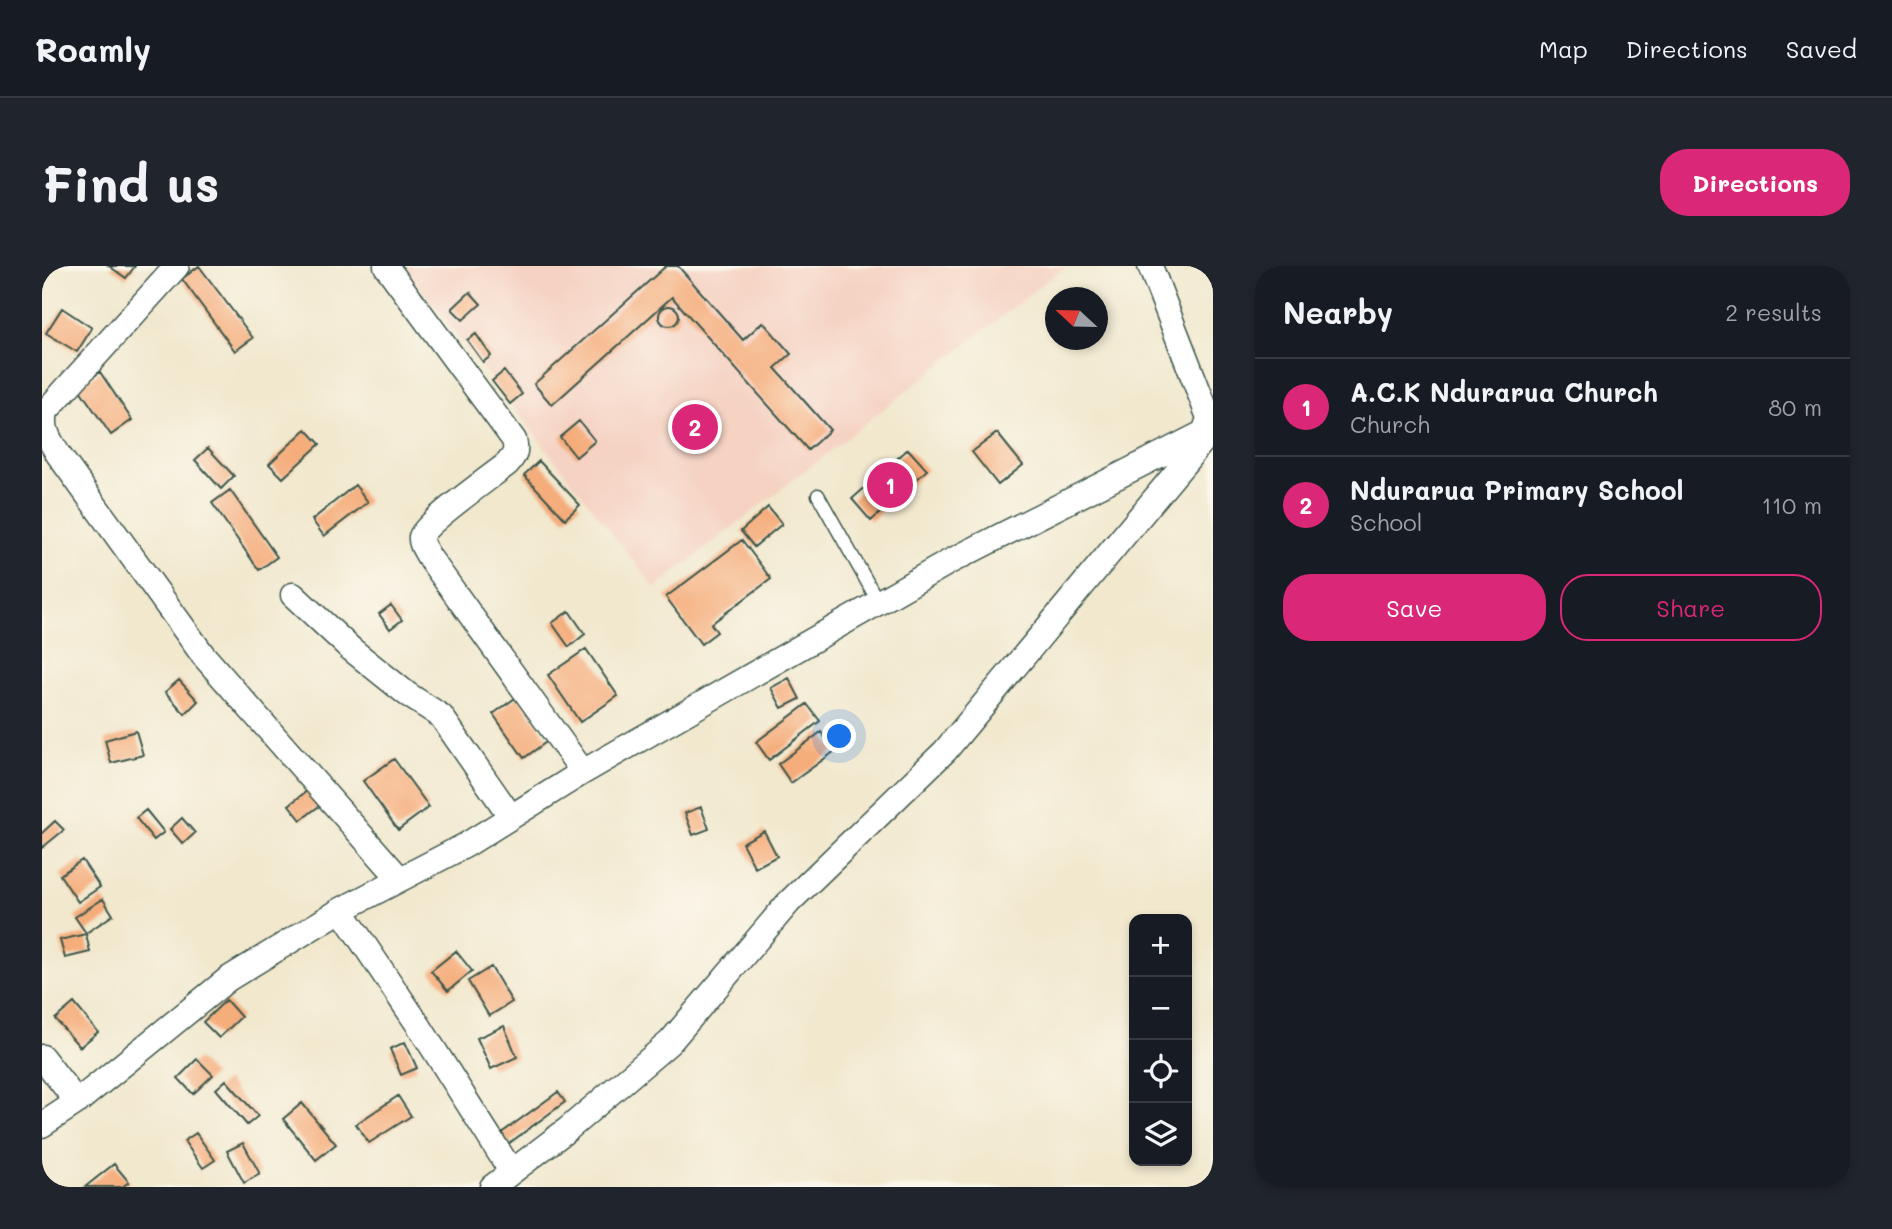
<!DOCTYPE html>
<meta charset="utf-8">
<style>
:root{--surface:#171b24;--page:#20242c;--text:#f1f3f6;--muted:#9ea1a6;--line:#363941;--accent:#db2777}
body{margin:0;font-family:Mali,sans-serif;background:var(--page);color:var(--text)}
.controls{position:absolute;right:21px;bottom:21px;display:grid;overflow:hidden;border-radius:14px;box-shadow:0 4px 10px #0003}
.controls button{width:63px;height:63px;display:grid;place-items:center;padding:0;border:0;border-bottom:2px solid var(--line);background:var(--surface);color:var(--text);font:35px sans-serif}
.compass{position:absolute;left:1003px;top:21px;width:63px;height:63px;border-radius:50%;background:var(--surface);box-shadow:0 4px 10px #0003;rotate:292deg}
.you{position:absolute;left:798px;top:471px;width:24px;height:24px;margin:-18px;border:5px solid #fff;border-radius:50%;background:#1a73e8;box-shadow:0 0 0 10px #1a73e833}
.badge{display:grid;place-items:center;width:46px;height:46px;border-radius:50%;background:var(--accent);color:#fff;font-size:23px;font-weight:700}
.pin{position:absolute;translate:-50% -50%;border:4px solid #fff;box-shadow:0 2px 7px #0006}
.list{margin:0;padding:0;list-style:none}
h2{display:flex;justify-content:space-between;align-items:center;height:91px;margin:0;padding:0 28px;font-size:30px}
h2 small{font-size:23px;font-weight:400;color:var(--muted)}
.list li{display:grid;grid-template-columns:46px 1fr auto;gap:21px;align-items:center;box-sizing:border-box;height:98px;padding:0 28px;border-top:2px solid var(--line)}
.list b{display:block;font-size:26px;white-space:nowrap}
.list p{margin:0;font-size:23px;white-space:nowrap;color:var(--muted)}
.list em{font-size:23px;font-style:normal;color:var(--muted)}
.actions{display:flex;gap:14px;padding:21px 28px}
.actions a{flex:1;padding:16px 0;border:2px solid var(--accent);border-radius:28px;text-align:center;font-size:24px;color:var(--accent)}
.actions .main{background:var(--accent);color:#fff}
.icon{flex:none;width:38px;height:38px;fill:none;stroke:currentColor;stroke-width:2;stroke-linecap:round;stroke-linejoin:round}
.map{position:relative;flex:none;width:1171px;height:921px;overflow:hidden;border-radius:28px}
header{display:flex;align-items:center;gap:42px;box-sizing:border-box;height:98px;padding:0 35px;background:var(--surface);border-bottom:2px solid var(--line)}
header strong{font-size:33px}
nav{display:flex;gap:38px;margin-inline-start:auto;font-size:24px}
.intro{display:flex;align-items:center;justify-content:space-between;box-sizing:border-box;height:168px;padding:0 42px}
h1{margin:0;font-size:49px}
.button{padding:18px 32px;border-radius:28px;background:var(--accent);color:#fff;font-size:24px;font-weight:700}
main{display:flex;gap:42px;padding:0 42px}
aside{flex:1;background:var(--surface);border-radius:28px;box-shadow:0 4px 10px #0003}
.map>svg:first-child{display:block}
.built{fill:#f5d2c2}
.building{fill:#f5ad7c}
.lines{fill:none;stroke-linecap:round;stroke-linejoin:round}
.service-casing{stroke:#3e574b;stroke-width:15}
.minor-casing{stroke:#3e574b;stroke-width:27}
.primary-casing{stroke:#3e574b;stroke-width:41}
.service{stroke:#fff;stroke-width:12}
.minor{stroke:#fff;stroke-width:24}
.primary{stroke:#fff;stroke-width:38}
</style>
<header>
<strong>Roamly</strong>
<nav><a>Map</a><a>Directions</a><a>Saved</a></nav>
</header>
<div class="intro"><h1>Find us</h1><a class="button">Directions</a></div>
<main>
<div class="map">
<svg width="1171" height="921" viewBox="0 0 1171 921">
<rect width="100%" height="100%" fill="#fbf7ec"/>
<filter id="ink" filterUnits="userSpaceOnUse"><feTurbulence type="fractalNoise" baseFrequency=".0143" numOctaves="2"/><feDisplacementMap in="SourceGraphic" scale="14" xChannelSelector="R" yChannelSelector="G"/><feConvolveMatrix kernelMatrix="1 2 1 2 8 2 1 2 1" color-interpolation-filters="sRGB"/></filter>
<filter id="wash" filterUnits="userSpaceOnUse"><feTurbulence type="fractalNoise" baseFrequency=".00686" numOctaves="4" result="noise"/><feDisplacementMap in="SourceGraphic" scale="28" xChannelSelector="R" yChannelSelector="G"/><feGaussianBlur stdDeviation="1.57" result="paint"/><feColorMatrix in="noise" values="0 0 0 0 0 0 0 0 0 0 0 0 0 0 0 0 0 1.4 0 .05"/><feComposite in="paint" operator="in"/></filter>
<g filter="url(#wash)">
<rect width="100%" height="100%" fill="#f1e8ce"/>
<!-- built -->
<path class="built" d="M361 0H1024L613 322Z"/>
<g id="blocks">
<!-- building -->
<path class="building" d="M67 0H93L84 12Z
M157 0 211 72 193 85 140 13Z
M624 0H636L701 74 721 56 749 88 733 102 788 164 766 184 630 31 510 139 492 118Z
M428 26 439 38 421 54 410 43Z
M617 50a10 10 0 1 1 20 0a10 10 0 1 1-20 0Z
M20 42 50 62 35 86 4 67Z
M434 68 449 90 441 96 425 74Z
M462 105 480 128 468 138 450 115Z
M58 106 90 154 69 169 36 121Z
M537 155 553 175 534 191 518 171Z
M264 163 278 178 241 212 227 198Z
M955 167 981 199 956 219 930 186Z
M166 182 192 210 179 223 153 194Z
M866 183 885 204 829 255 810 233Z
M497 195 538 239 523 253 482 209Z
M313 219 326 236 282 270 270 254Z
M188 224 235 291 217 304 170 237Z
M726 241 740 258 712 281 699 265Z
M700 274 729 313 669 358 675 366 659 378 624 331Z
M349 339 360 354 348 363 337 348Z
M527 345 543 368 527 381 510 357Z
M544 383 576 430 538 456 506 409Z
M747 412 758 433 740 442 729 422Z
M137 414 156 435 143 448 123 426Z
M476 430 507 474 482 492 451 448Z
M765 438 778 455 727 494 714 476Z
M94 465 101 489 69 497 63 474Z
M779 466 793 485 749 517 736 498Z
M352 493 387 541 356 564 321 515Z
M270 521 282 536 259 554 247 539Z
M659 541 667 563 651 569 643 547Z
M104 544 122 566 112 574 94 552Z
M140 552 153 567 141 578 128 563Z
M13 555 22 564 0 582V567Z
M722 565 735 590 713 602 700 577Z
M40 594 58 621 36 636 18 609Z
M61 633 71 649 44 667 33 651Z
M44 668 48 686 23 692 18 674Z
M414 685 430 705 406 725 389 705Z
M449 701 470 736 447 750 426 715Z
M184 734 199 751 177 772 161 756Z
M32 737 56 766 38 781 13 753Z
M462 760 475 791 449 803 435 772Z
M363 776 375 802 359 809 348 783Z
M155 793 171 809 151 828 136 812Z
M184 814 216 850 205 859 174 823Z
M516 826 523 836 466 878 458 868Z
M356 830 369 850 327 877 314 858Z
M260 837 294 878 274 894 241 853Z
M154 867 173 894 161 902 142 875Z
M201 877 218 908 202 917 185 885Z
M72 898 87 916 80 921H43Z"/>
</g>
</g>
<g filter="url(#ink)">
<use href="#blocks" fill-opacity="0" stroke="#3e574b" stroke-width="2"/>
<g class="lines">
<!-- service casing -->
<g class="service-casing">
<path id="service" d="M776 229 837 337"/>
</g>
<!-- minor casing -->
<g class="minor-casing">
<path id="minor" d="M135 0 4 145C0 163 7 173 16 188L161 389 358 613
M344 0 472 174C475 185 473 189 465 198 450 210 383 257 379 271 378 278 384 285 387 291L541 506
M1108 0 1171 162
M251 329 309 383 365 428 399 450 469 551
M299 644 377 760 469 905
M0 791 35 836
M0 859 35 836 186 713 299 644 424 579 541 506 907 296 1171 162
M450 921 526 863 628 776 747 636 903 485 1164 171"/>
</g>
<!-- primary casing -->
<g class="primary-casing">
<path id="primary" d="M1171 162V163"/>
</g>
<!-- service -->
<use href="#service" class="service"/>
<!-- minor -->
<use href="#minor" class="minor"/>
<!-- primary -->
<use href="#primary" class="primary"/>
</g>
</g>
</svg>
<div class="controls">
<button>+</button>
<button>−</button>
<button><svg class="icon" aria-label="locate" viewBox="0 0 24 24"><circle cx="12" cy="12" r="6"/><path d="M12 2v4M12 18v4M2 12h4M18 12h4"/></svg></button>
<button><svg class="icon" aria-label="layers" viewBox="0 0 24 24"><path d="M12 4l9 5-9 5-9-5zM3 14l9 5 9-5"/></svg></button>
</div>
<svg class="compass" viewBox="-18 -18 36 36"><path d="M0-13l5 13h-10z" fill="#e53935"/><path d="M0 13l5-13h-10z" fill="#9ea1a6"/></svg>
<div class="you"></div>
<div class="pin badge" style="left:848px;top:219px">1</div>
<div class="pin badge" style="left:653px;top:161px">2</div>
</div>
<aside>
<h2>Nearby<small>2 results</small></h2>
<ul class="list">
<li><span class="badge">1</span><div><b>A.C.K Ndurarua Church</b><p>Church</p></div><em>80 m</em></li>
<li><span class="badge">2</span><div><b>Ndurarua Primary School</b><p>School</p></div><em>110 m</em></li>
</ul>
<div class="actions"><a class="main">Save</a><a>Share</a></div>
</aside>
</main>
